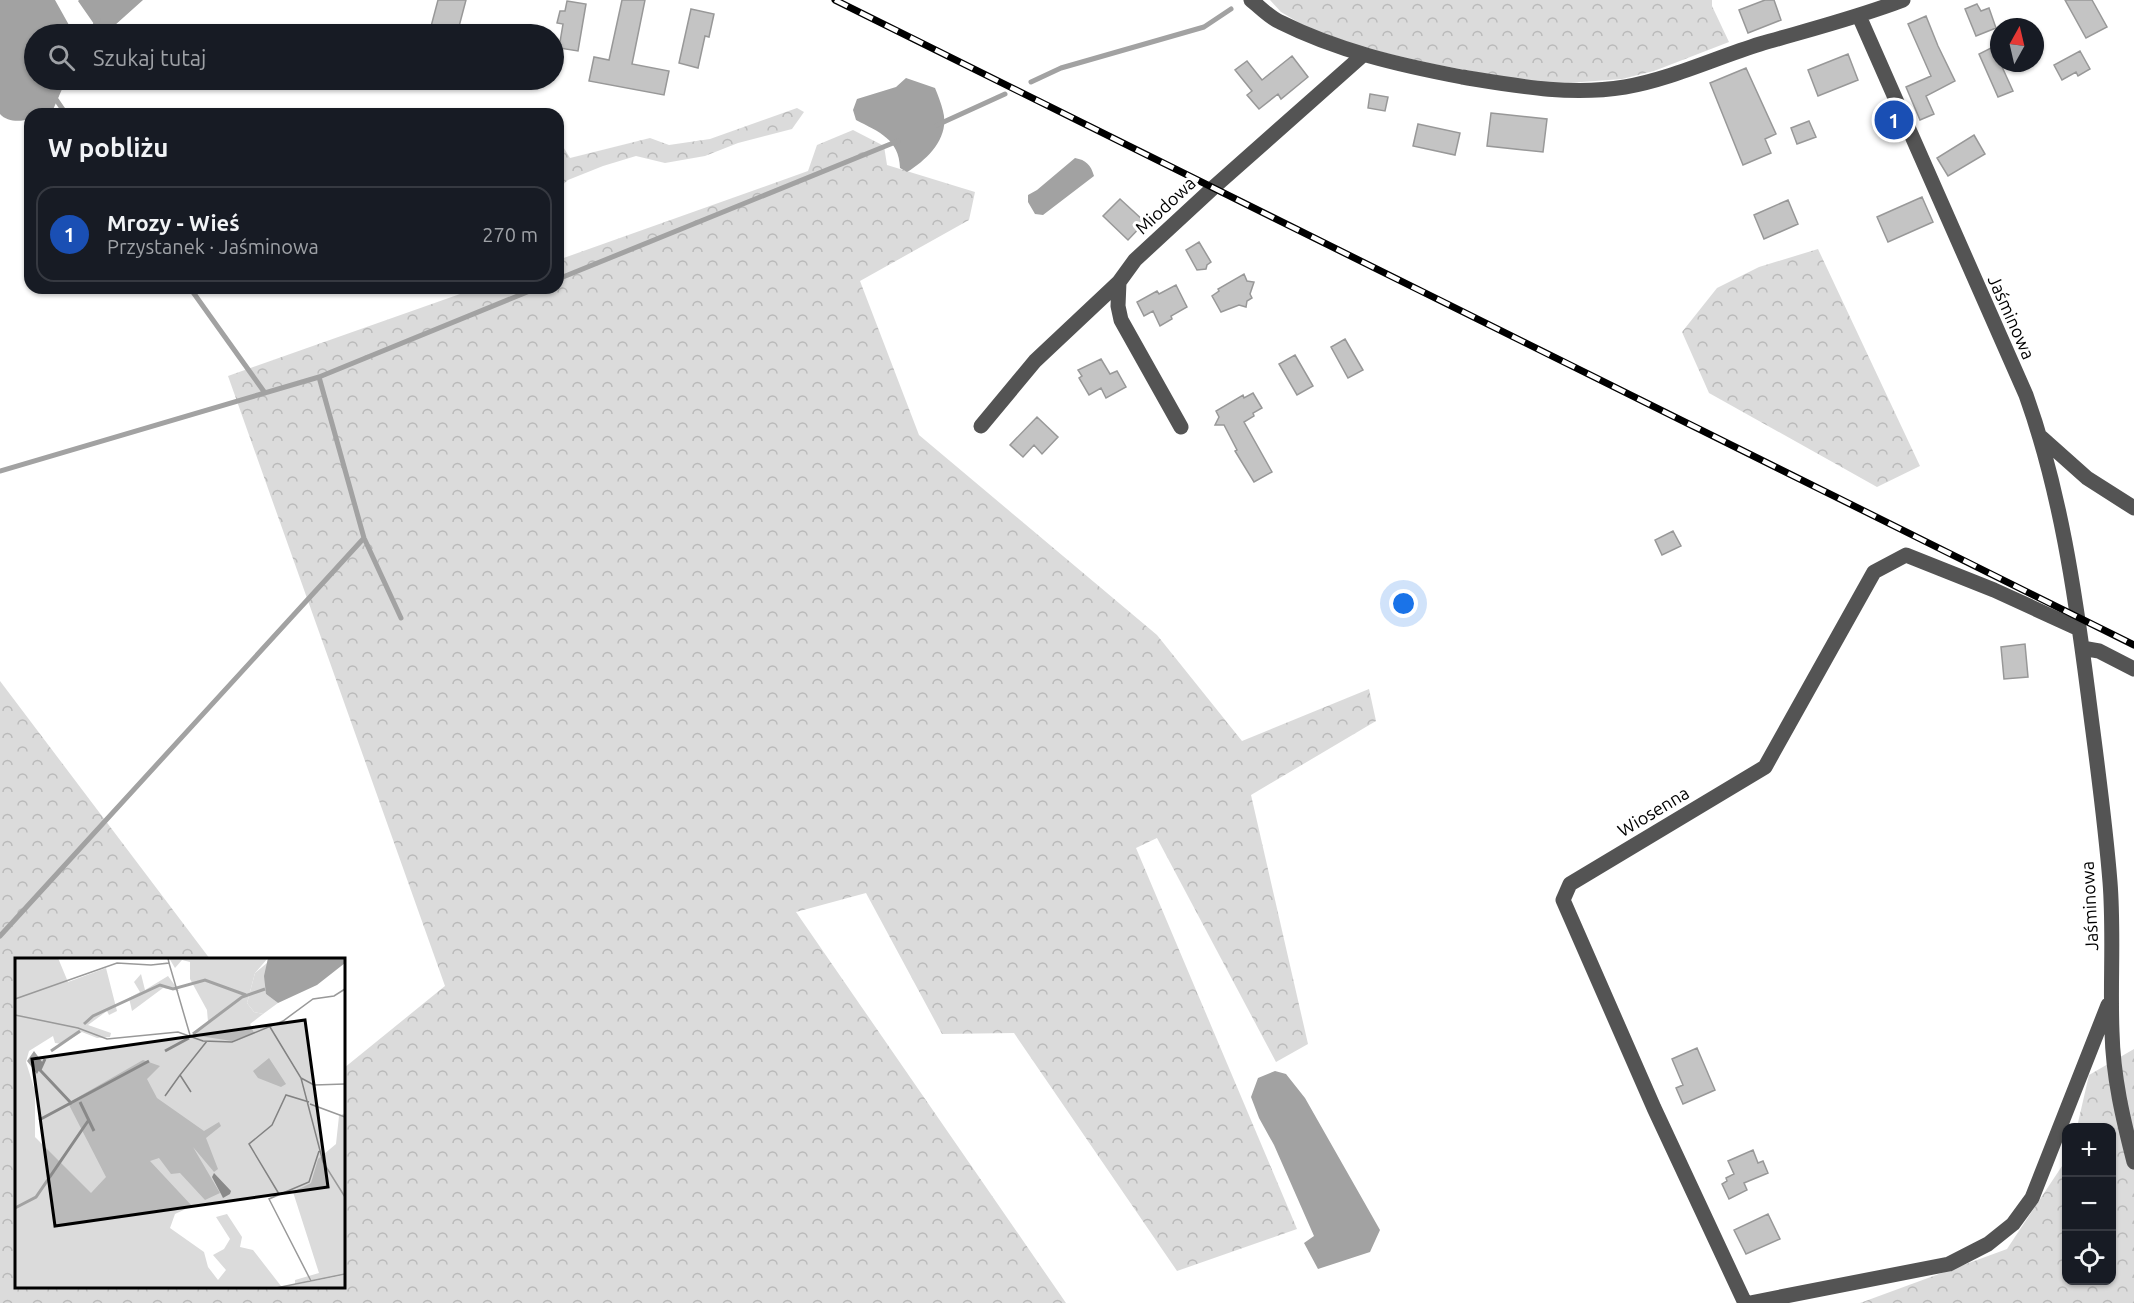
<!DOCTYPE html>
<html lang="pl">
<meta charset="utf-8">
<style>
:root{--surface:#171b24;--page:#20242c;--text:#f1f3f6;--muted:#9ea1a6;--line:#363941;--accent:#0b8043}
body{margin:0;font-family:Ubuntu,sans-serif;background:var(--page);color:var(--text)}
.controls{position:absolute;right:18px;bottom:18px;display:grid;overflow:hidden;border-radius:12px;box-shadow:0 2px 4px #0004}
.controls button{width:54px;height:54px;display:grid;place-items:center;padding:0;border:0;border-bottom:2px solid var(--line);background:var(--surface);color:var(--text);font:30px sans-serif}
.compass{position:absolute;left:1990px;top:18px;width:54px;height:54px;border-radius:50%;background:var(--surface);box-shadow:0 2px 4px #0004;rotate:8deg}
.you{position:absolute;left:1404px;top:604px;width:21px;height:21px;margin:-15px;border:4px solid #fff;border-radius:50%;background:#1a73e8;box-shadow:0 0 0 9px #1a73e833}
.badge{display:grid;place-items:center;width:39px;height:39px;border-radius:50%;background:var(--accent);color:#fff;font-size:20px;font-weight:700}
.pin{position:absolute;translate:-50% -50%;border:3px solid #fff;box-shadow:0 2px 6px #0006}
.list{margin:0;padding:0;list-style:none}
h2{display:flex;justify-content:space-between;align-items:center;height:78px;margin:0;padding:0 24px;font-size:26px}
h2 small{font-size:20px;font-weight:400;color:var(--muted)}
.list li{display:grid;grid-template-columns:39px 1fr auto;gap:18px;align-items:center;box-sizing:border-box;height:96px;margin:0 12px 12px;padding:0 12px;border:2px solid var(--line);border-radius:18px}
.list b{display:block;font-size:22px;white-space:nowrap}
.list p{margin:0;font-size:20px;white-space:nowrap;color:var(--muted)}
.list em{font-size:20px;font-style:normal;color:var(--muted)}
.icon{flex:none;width:33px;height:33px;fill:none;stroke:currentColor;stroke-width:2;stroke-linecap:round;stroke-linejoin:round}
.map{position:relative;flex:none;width:2134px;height:1303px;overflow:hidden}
.search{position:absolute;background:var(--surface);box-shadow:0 2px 4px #0004;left:24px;top:24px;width:540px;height:66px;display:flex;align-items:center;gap:15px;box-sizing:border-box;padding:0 21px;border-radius:33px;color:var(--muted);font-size:22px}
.panel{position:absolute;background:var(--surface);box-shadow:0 2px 4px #0004;left:24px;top:108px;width:540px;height:186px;border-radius:18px}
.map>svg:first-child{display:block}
.forest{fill:url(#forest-crowns)}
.water{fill:#a2a2a2}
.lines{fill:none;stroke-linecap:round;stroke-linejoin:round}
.stream{stroke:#a2a2a2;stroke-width:5}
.building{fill:#c4c4c4;stroke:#989898;stroke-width:1.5}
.minor{stroke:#545454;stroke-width:15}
.rail-casing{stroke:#000;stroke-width:7}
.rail{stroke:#fff;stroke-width:4.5;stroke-dasharray:14;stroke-linecap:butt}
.labels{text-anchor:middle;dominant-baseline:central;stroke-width:6;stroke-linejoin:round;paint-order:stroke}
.street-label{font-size:18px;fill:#000;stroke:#fff}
.inset-river{fill:none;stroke:#a2a2a2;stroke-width:3}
.inset-road{fill:none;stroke:#999;stroke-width:1.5}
.view{fill:#000;fill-opacity:0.15;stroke:#000;stroke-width:3}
.inset-edge{fill:none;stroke:#000;stroke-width:3}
</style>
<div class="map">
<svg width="2134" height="1303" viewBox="0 0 2134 1303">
<defs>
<pattern id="forest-crowns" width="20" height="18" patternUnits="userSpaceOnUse" patternTransform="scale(1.5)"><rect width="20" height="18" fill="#dbdbdb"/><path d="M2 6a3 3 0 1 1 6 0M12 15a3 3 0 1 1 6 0" fill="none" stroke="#bababa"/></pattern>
</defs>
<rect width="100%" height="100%" fill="#fff"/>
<!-- forest -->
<path class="forest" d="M1270 0H1712V6L1729 42 1654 71 1622 79 1555 84 1518 80 1428 63 1365 48 1308 28 1281 12Z
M797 108 804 112 792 129 738 143 705 156 665 163 636 156 603 166 568 180 558 189V144L562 145 570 158 650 138 669 145 710 139Z
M853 130 884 146 887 165 975 192 969 220 860 281 919 435 1157 635 1242 741 1369 689 1376 721 1251 795 1308 1044 1276 1062 1157 838 1136 848 1297 1229 1177 1271 1014 1033 942 1034 866 893 796 912 1066 1303H0V681L210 959 16 960V1286H344V1068L445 986 228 376 477 288H558V260L808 171 817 145Z
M1818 249 1920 466 1877 487 1709 393 1682 332 1717 288 1759 267Z
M2134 1049V1303H1860L2007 1249 2066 1160V1280H2112V1128L2077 1127 2089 1075Z"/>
<!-- water -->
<path class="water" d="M0 0H55L74 34H34V80H66L52 112 30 114V119C20 122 7 122 0 114Z
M79 0H143L105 34H101L78 1Z
M906 78 935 88C938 95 941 103 943 111 950 137 928 159 907 172L900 168C899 139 879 132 856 120L853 110 857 99 896 87Z
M1075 158C1086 160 1091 165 1094 176L1043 215 1035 214 1028 202V195L1037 190Z
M1275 1071 1286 1074 1305 1098 1380 1230 1370 1252 1318 1269 1304 1243 1314 1236 1274 1145 1259 1118 1251 1097 1258 1078Z"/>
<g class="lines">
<!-- stream -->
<path class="stream" d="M90 34 98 20
M1031 82 1061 68 1204 27 1231 9
M56 96 55 98 66 114
M937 125 1005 94
M558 279 898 141
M190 288 265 393
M319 377 364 538 401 618
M0 471 319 377 537 288
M0 936 364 538"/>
</g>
<!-- building -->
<path class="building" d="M438 0H466L457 34H429Z
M622 0H645L632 64 669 71 664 95 589 81 594 57 609 60Z
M1765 0H1774L1781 20 1748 33 1739 10Z
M2065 0H2092L2107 27 2086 38Z
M567 1 586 4 578 51 559 48 563 24 557 23 560 11H565Z
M1977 4 1981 11 1989 8 1996 28 1976 36 1965 9Z
M691 9 714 14 709 37 705 36 698 68 679 63Z
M1926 16 1938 46 1955 81 1926 96 1934 114 1920 120 1906 87 1931 76 1908 24Z
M1993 47 2013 91 1998 97 1979 54Z
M2080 51 2090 69 2078 76 2076 72 2062 80 2054 65Z
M1848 54 1858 80 1818 96 1808 70Z
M1292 56 1308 77 1281 99 1278 94 1259 109 1247 95 1252 91 1235 70 1247 61 1262 80Z
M1746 68 1776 134 1765 139 1771 153 1743 165 1710 83Z
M1370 94 1388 97 1385 111 1368 108Z
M1491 113 1547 119 1543 152 1487 146Z
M1809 121 1816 137 1797 144 1791 128Z
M1418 124 1460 133 1455 155 1413 146Z
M1974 135 1985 154 1948 176 1937 158Z
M1922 197 1933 222 1888 242 1877 217Z
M1120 199 1145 222 1128 240 1103 216Z
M1788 200 1798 224 1764 239 1754 215Z
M1199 242 1211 262 1207 265 1206 269 1197 270 1186 250Z
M1244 274 1247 281 1254 282 1250 294 1252 298 1247 301 1246 307 1239 305 1221 312 1212 296 1219 291 1218 289Z
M1176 285 1187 307 1171 316 1172 319 1160 326 1153 311 1144 316 1137 302 1157 291 1159 294Z
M1345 339 1363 370 1348 378 1331 347Z
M1295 355 1313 386 1297 395 1279 364Z
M1101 359 1110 374 1117 371 1126 387 1106 398 1101 388 1089 395 1079 378 1082 376 1078 370Z
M1253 393 1262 408 1253 413 1254 416 1244 422 1272 472 1254 482 1235 451 1237 450 1224 425H1215L1219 417 1216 411 1243 395 1244 398Z
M1037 417 1058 437 1042 454 1034 445 1023 457 1010 445Z
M1673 531 1681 546 1662 555 1655 540Z
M2025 644 2028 677 2004 679 2001 647Z
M1697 1048 1715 1090 1683 1104 1676 1088 1683 1085 1672 1059Z
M1753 1150 1758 1163 1763 1161 1768 1173 1744 1183 1747 1190 1729 1199 1722 1184 1727 1181 1726 1178 1734 1174 1728 1161Z
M1768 1214 1780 1239 1746 1254 1734 1230Z"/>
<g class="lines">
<!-- minor -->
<path class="minor" d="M1251 0C1260 7 1269 17 1280 22 1338 51 1399 65 1462 77 1517 86 1570 96 1625 87 1671 79 1715 58 1760 44 1808 30 1856 18 1903 0
M1859 16 2026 395C2060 490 2075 592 2088 693 2096 756 2105 819 2110 882 2114 932 2110 983 2112 1032 2113 1077 2123 1119 2134 1162
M981 426 1035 361 1119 282
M1181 427 1121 320 1118 306 1119 282 1135 260 1214 187 1363 55
M2041 437 2087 478 2134 508
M2082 648 2099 651 2134 669
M1745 1303 1654 1108 1563 900 1570 884 1765 767 1874 572 1906 555 1994 590 2079 629
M1750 1303 1949 1264 1988 1244 2013 1224 2032 1198 2108 1005"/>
<!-- rail casing -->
<g class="rail-casing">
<path id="rail" d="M835 0 2134 645"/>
</g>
<!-- rail -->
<use href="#rail" class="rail"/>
</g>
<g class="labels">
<!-- street labels -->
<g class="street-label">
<text transform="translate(1165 205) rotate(-43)">Miodowa</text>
<text transform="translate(2012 317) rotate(66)">Jaśminowa</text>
<text transform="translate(1653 811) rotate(-31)">Wiosenna</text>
<text transform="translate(2089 906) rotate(-93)">Jaśminowa</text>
</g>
</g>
<!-- overview -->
<g transform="translate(15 958)">
<rect width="330" height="330" fill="#fff"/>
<path d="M0 0H43L53 24 91 10 102 53 94 57 92 53 73 67 96 75 95 79 82 80 67 74 47 86 40 85 38 78 14 93 11 104 20 133V179L76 235 91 219 53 145 128 102 145 108 132 121 142 140 189 173 204 164 206 168 191 180 203 211 199 214 178 189 205 235 190 242 165 215 156 216 144 200 135 203 177 248 160 256 155 270 189 294 193 309 203 322 211 312 198 297 209 291 215 281 201 259 212 256 227 279 225 289 238 292 266 328 0 330ZM154 0H253L240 15 232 45 239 54 248 56 235 66 239 75 217 83 178 77 193 64 192 52 175 21V4L167 2 160 10ZM126 16 130 32 153 18 164 33 148 30 117 53 114 40 125 34 119 24ZM254 100 271 126 266 129 243 120 238 113ZM330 155V316L280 326V322L304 315 278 234 296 225 303 201 321 186 324 158ZM330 317V330H263Z" fill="#dbdbdb"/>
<path d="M252 5 251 36 263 45 248 56 239 54 232 45 240 15Z" fill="#dbdbdb"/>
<path d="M253 0H330V5L302 27 263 45 251 36 249 18ZM19 93 28 105 22 116 12 103ZM199 215 216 233 215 236 208 240 206 236 197 219Z" fill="#a2a2a2"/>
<path class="inset-river" d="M69 66 78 58 145 27 158 31 190 22 231 37M178 76 227 39 250 31M36 93 65 73M150 93 174 80M30 101 25 112 57 146M65 144 79 173M24 162 134 103M0 250 21 239 73 163"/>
<path class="inset-road" d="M154 5 175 77M0 41 102 5 136 7 154 5 153 0M0 57 63 70 92 81 163 74 188 83 217 84 268 63 298 41 319 38 330 31M255 69 286 120 308 204 330 239M286 120 299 127 330 126M176 134 165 117 192 83M150 138 165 117M295 146 330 159M264 236 234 186 257 167 271 137 294 144M296 323 254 241 294 224 304 193M261 330 330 316"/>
<path class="view" d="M290 62 313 229 40 268 17 101Z"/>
<rect width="330" height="330" class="inset-edge"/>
</g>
</svg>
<div class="controls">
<button>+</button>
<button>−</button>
<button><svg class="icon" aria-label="locate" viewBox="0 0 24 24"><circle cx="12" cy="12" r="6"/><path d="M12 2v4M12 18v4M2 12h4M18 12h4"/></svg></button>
</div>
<svg class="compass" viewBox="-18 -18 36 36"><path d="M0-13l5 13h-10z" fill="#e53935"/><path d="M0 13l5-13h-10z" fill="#9ea1a6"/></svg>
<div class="you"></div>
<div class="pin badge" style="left:1894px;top:120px;background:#1a4fb4">1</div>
<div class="search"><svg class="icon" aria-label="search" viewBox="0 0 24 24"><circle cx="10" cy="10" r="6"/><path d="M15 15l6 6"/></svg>Szukaj tutaj</div>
<section class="panel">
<h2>W pobliżu<small></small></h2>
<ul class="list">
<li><span class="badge" style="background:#1a4fb4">1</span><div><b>Mrozy - Wieś</b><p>Przystanek · Jaśminowa</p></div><em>270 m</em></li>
</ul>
</section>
</div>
